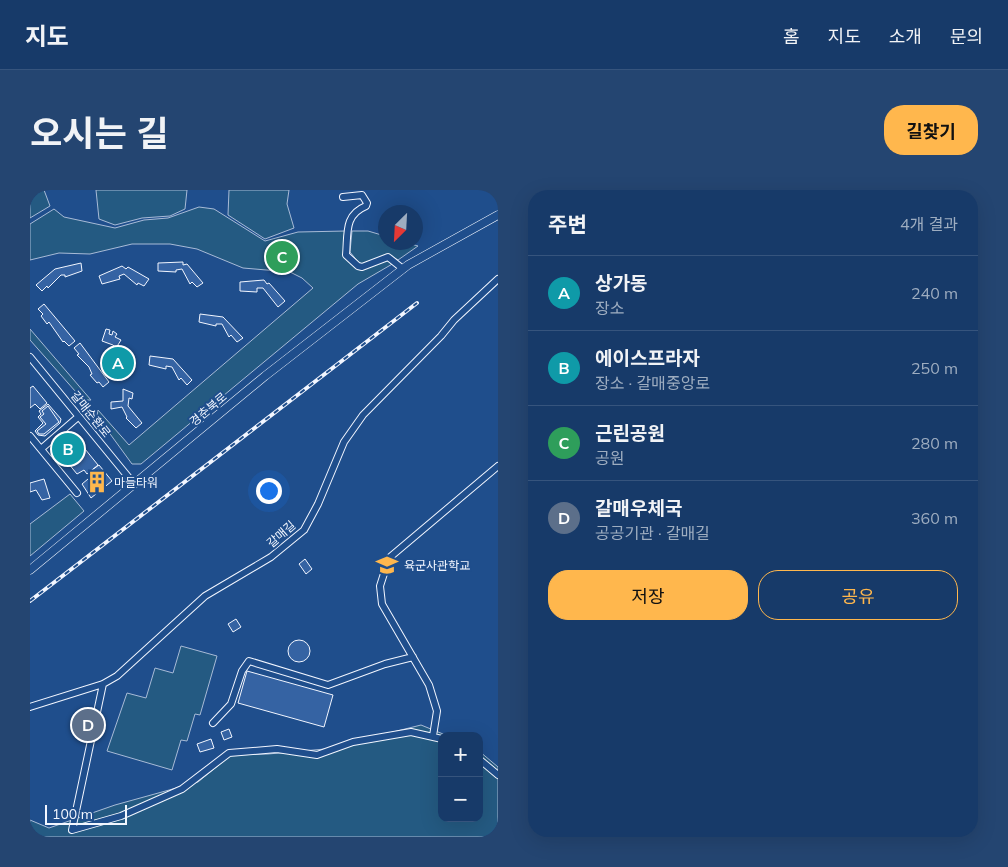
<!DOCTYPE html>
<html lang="ko">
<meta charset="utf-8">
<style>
:root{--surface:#173a69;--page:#244571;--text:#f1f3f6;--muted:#9eadc0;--line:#36547d;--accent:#ffb74d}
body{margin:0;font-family:Mulish,"Noto Sans KR",sans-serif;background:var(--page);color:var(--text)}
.controls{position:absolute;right:15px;bottom:15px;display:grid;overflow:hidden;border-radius:10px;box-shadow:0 5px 20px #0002}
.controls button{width:45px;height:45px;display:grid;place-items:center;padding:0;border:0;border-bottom:1px solid var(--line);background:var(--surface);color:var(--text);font:25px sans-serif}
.compass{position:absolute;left:348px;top:15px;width:45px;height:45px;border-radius:50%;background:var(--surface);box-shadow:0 5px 20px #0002;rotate:204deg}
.scale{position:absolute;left:15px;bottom:12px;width:82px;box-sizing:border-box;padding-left:5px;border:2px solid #f2f6ff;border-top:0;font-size:14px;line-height:18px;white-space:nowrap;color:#f2f6ff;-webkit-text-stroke:4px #1f4e8c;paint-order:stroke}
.you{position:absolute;left:238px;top:300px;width:18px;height:18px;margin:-12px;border:4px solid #fff;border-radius:50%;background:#1a73e8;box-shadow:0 0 0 8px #1a73e833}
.badge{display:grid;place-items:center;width:32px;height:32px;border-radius:50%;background:var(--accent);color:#fff;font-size:16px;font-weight:700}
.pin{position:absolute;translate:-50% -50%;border:2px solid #fff;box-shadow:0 1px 5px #0006}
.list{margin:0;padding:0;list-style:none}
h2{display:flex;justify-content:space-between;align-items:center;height:65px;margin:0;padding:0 20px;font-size:21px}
h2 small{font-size:16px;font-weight:400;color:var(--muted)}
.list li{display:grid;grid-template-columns:32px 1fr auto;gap:15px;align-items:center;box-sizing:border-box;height:75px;padding:0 20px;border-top:1px solid var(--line)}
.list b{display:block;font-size:19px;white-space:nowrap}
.list p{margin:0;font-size:16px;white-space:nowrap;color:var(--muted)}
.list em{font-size:16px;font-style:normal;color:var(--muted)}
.actions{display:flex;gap:10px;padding:15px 20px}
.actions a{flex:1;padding:11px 0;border:1px solid var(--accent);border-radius:20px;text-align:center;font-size:18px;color:var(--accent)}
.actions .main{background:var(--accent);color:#111}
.map{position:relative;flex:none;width:468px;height:647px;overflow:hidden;border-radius:20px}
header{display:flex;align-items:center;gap:30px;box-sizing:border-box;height:70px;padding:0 25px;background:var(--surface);border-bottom:1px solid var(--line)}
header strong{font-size:24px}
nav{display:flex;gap:28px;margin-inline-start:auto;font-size:18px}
.intro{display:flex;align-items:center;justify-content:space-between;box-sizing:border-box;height:120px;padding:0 30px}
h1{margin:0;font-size:35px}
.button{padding:12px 22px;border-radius:20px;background:var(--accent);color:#111;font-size:18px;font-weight:700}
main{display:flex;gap:30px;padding:0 30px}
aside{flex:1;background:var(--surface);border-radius:20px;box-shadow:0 5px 20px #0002}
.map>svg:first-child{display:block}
.green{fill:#245a82;stroke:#a8bbd7}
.building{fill:#3563a3;stroke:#f2f6ff}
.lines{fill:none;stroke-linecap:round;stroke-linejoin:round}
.minor-casing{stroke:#f2f6ff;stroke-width:8}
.major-casing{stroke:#f2f6ff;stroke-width:9}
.minor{stroke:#1f4e8c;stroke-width:6}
.major{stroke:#1f4e8c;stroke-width:8}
.rail-casing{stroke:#f2f6ff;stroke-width:4}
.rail{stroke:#1f4e8c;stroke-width:2;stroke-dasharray:5.5;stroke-linecap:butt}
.labels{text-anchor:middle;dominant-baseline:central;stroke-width:4;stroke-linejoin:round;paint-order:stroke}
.street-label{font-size:12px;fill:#f2f6ff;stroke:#1f4e8c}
.poi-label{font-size:12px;fill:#f2f6ff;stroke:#1f4e8c;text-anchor:start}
</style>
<header>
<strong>지도</strong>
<nav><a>홈</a><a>지도</a><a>소개</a><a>문의</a></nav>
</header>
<div class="intro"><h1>오시는 길</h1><a class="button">길찾기</a></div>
<main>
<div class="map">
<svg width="468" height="647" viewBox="0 0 468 647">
<rect width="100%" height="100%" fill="#1f4e8c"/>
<!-- green -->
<path class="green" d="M0 0H14L20 16 0 28Z
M66 0H157L155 19 140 26 112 28 85 35 69 29Z
M199 0H259L257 14 264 38 235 49 198 25Z
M169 17 184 19 235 51 268 42 316 41 315 63 326 77 357 70 364 73 328 94 111 274H102L67 226 68 220 99 255 283 98 272 88 260 82 213 78 167 59 140 54H102L60 64 29 63 0 70V34L24 19 34 27 85 38 114 30 138 28Z
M322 41H338L355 46 356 52 377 53 388 56 368 70 361 66 334 74 329 73 320 62Z
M0 139 61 210H53L0 150Z
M40 304 54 321 0 366V334Z
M151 456 187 466 170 525 165 524 157 551 151 550 142 580 77 561 97 503 116 508 125 478 143 483Z
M391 535 418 546H412V628H449V561L468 577V647H0V630L19 638 85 615 168 592 201 565 238 564 295 559Z"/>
<!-- building -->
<path class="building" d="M153 72V75L157 74 173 93 167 97 162 92 160 94 152 79 146 80V82L128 81V73Z
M51 73 52 81 35 87V85H31L18 98 17 96 12 101 6 95 25 79Z
M92 76 96 79 98 77 119 89 114 96 108 93 107 95 94 84 89 86 90 89 72 94 69 86Z
M234 90 237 94 239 93 255 111 248 117 233 98H227V102L210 101V92Z
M14 114 45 151 39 156 34 151 33 152 19 132 17 134 11 126 13 124 8 119Z
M170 124 193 127 213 148 207 152 201 145 199 147 192 134H186V136L169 132Z
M76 139 80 140 79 144 82 145 83 141 87 144 85 147 91 150 86 158 83 155 72 151Z
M50 153 79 192 73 197 69 192 67 193 60 185 62 184 59 177 47 165 49 164 44 158Z
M92 162 99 170 85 187 76 176Z
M120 166 143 169 162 190 157 195 151 188 149 190 142 177 136 176V179L119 175Z
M3 196 17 213 10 219 5 214 0 218V198Z
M93 199 103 203 102 209 99 208 98 216 112 233 106 238 96 228 97 227 92 217 81 219V212L93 211Z
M18 214 31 229 30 233 15 246 8 245 5 241 13 233 8 227 11 224 9 221Z
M18 216 29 232 14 244H9L7 241 16 234 10 227 14 224 12 221Z
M40 244 43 245 54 258 47 264 45 261 31 272 23 263 24 258Z
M55 259 68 275 57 284 54 280 47 284 38 273Z
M69 275 82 291 61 308 52 294 64 284 62 280Z
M14 289 20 308 12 310 6 300 0 302V293Z
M275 369 282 379 276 384 269 374Z
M206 429 211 437 203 442 198 434Z
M258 461a11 11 0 1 1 22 0a11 11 0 1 1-22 0Z
M217 481 303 505 294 537 208 513Z
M199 539 202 547 194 550 191 542Z
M181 549 184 558 170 562 167 554Z"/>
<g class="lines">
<!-- minor casing -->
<g class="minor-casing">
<path id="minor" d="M313 7 332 5 337 13 336 16C314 25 318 43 316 65L328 76 332 77 358 67 373 79
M0 167 104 294
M0 246 47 303
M11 259 48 227
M73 494 42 640 91 626 152 599 199 563 247 559 287 565 323 552 381 542 412 549
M0 517 73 494 87 486 175 406 241 367 274 340 288 314 314 252 333 225 411 146 424 130 468 89
M183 533 201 514 212 481 219 471 298 495 355 474 383 467
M403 546 407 521 399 495 352 414 350 396 359 368 468 276
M449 569 468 585"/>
</g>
<!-- major casing -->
<g class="major-casing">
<path id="major" d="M0 380 235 186 378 75 468 25"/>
</g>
<!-- minor -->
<use href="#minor" class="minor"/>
<!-- major -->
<use href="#major" class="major"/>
<!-- rail casing -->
<g class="rail-casing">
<path id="rail" d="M0 411 387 113"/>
</g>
<!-- rail -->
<use href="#rail" class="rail"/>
</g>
<!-- icons -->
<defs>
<g id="building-bare" transform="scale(1.725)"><path d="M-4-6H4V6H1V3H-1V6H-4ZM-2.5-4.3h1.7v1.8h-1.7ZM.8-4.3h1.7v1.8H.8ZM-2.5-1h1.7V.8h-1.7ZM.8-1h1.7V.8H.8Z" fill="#ffb74d" stroke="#1f4e8c" stroke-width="2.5" paint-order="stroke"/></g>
<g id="university-bare" transform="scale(1.725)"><path d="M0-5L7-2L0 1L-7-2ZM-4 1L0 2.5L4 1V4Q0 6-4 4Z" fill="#ffb74d" stroke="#1f4e8c" stroke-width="2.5" paint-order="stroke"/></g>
</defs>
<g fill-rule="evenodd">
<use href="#building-bare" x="67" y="292"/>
<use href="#university-bare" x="357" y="375"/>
</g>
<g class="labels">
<!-- street labels -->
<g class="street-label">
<text transform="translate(178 219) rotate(-40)">경춘북로</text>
<text transform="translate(61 224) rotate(51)">갈매순환로</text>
<text transform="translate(251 344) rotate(-41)">갈매길</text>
</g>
<!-- poi labels -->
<g class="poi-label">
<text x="84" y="292">마들타워</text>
<text x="374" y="375">육군사관학교</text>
</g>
</g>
</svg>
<div class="controls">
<button>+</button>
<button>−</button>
</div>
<svg class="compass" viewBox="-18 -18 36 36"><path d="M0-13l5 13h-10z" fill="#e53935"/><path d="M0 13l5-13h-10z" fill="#9eadc0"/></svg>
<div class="scale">100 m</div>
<div class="you"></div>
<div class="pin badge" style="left:88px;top:173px;background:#0f9aa8">A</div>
<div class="pin badge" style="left:38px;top:259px;background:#0f9aa8">B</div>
<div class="pin badge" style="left:252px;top:67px;background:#2e9e5b">C</div>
<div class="pin badge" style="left:58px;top:535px;background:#5c6f8a">D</div>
</div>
<aside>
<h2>주변<small>4개 결과</small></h2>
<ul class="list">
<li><span class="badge" style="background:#0f9aa8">A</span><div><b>상가동</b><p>장소</p></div><em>240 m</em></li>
<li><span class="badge" style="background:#0f9aa8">B</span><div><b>에이스프라자</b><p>장소 · 갈매중앙로</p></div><em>250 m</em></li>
<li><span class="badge" style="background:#2e9e5b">C</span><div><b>근린공원</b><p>공원</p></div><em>280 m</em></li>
<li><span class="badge" style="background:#5c6f8a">D</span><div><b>갈매우체국</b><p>공공기관 · 갈매길</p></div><em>360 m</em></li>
</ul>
<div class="actions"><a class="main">저장</a><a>공유</a></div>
</aside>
</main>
